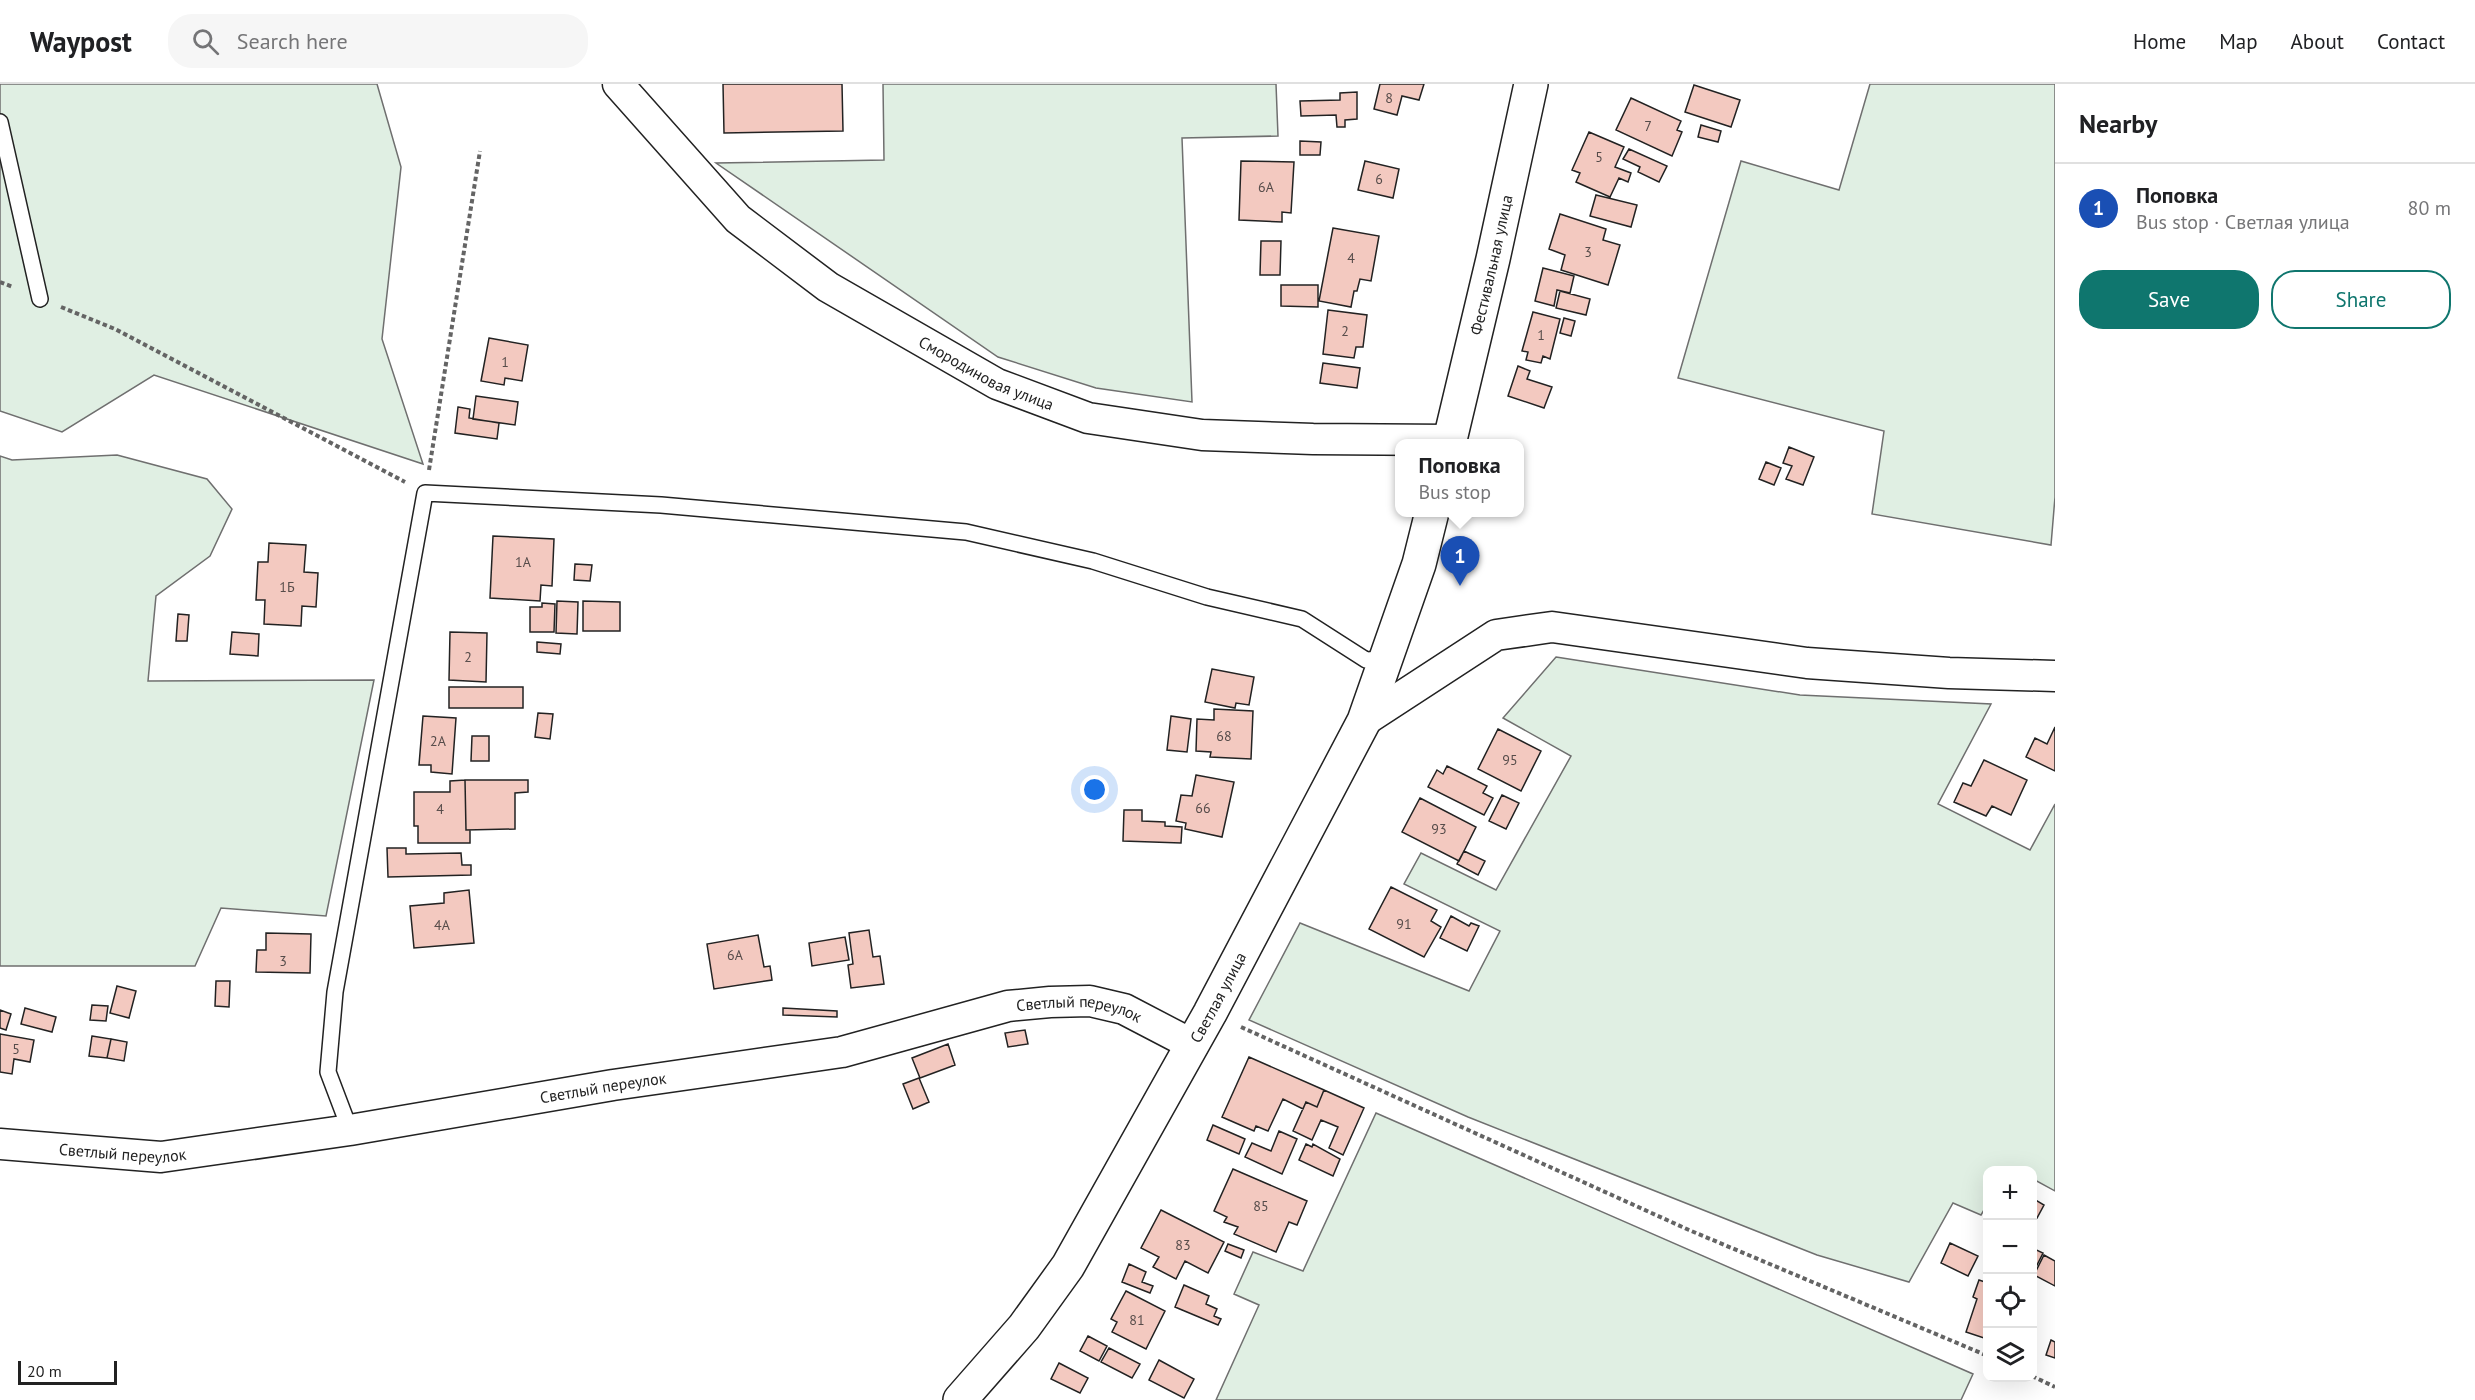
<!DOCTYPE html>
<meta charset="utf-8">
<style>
:root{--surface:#fff;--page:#f6f6f6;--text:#202124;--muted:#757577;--line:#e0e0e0;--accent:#0f766e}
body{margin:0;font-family:"PT Sans",sans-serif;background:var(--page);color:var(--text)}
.controls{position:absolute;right:18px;bottom:18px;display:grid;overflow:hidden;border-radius:12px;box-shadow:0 6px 24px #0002}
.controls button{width:54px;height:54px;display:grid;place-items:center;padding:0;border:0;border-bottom:2px solid var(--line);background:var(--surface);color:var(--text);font:30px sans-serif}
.scale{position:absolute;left:18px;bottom:15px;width:99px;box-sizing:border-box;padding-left:6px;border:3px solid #222;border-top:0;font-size:16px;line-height:21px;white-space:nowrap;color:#222;-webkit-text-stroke:4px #fff;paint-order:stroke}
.you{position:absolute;left:1095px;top:706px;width:21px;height:21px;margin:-15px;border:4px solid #fff;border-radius:50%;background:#1a73e8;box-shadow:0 0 0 9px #1a73e833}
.badge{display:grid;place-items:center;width:39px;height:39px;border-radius:50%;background:var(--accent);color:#fff;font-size:20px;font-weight:700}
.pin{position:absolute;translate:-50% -50px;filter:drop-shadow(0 2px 3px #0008)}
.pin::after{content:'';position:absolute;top:32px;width:21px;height:18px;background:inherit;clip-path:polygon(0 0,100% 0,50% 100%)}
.popup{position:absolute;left:1395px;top:355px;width:129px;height:78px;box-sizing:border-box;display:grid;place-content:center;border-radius:12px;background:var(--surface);filter:drop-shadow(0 2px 4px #0005);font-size:20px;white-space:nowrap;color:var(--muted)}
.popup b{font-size:22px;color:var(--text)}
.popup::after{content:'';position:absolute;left:50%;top:100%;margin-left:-12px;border:12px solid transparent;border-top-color:var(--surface)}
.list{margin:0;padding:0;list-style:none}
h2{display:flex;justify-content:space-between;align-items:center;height:78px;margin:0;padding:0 24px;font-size:26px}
h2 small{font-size:20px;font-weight:400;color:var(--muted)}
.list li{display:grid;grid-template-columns:39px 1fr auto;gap:18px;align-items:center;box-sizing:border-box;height:90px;padding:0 24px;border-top:2px solid var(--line)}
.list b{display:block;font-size:22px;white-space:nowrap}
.list p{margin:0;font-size:20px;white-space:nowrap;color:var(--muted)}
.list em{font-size:20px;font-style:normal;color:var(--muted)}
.actions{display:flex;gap:12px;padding:18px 24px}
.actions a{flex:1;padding:14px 0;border:2px solid var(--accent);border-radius:24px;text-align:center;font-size:21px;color:var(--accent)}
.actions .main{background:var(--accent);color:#fff}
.icon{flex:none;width:33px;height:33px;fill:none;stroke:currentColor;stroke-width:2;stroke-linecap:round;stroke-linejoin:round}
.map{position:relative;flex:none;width:2055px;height:1316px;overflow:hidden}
header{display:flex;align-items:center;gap:36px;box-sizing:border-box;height:84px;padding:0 30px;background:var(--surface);border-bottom:2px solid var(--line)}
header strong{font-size:28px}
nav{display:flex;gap:33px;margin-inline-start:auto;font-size:21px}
.search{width:420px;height:54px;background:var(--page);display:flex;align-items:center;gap:15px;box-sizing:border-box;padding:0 21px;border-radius:24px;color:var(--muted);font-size:22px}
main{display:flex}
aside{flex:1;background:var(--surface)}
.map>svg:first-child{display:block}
.green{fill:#e0efe3;stroke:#6f6f6f;stroke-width:1.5}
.building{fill:#f3c9c0;stroke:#222;stroke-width:1.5}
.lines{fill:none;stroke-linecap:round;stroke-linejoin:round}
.service-casing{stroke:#222;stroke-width:18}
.minor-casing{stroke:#222;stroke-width:33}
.tertiary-casing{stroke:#222;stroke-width:36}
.path{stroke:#646464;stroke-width:4;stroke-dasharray:4.5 3;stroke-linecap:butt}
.service{stroke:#fff;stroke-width:15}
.minor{stroke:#fff;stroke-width:30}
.tertiary{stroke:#fff;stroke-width:33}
.labels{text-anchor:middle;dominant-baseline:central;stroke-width:4.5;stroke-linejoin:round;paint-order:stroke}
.number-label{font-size:14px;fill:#564c4a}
.street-label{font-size:16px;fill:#222;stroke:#fff}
</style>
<header>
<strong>Waypost</strong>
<div class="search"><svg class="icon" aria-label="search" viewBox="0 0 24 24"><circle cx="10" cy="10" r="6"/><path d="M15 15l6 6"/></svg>Search here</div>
<nav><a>Home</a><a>Map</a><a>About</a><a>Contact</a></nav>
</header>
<main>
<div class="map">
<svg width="2055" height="1316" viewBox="0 0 2055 1316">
<rect width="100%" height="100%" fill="#fff"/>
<!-- green -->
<path class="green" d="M0 0H377L401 83 382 255 423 380 154 291 62 348 0 327Z
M883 0H1276L1278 52 1182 54 1192 318 1096 304 998 273 716 79 884 76Z
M1870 0H2055V413L2051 461 1872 430 1884 347 1678 294 1741 77 1839 106Z
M117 371 207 395 232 425 210 472 156 512 148 597 374 596 326 832 221 824 195 882H0V372L12 376Z
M1556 573 1800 611 1991 620 1938 720 2030 766 2055 720V1107L2033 1095 2032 1086H2017L2012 1084 2010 1086H1988L1987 1121 1981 1131 1953 1119 1909 1198 1817 1171 1468 1033 1249 936 1300 839 1469 907 1500 847 1404 800 1421 769 1496 806 1571 672 1503 634Z
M1376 1029 1973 1290 1961 1316H1216L1259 1221 1234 1210 1253 1168 1303 1187Z"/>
<!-- building -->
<path class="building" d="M723 0H842L843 47 724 49Z
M1380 0H1424L1419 16 1402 12 1397 31 1374 25Z
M1694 1 1740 16 1731 43 1685 28Z
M1357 8V35L1345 36V43H1337L1336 31 1301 32 1300 17 1340 16V9Z
M1631 14 1681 37 1677 46 1682 48 1672 72 1616 46Z
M1701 41 1721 47 1718 58 1698 53Z
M1589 48 1624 63 1615 83 1631 89 1628 98 1619 94 1610 113 1576 98 1580 89 1572 86Z
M1300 57 1321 58 1320 71H1300Z
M1629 65 1667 82 1659 98 1638 88 1640 83 1623 75Z
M1241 77 1294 78 1291 129 1282 128V138L1239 136Z
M1365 77 1399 85 1393 114 1358 106Z
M1596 111 1637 121 1631 143 1590 132Z
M1560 130 1606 145 1603 156 1620 161 1608 201 1561 186 1565 171 1549 165Z
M1333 144 1379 152 1371 197 1360 195 1357 207H1354L1351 223 1319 217Z
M1261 157H1281L1280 191H1260Z
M1543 184 1574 192 1570 209 1557 206 1554 222 1535 217Z
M1281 201H1318V223L1281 222Z
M1560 207 1590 215 1586 231 1556 224Z
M1328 226 1367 231 1363 263H1356L1354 274 1323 270Z
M1533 228 1560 235 1550 275 1543 272 1541 279 1526 276 1528 268 1522 267Z
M1564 234 1575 237 1571 252 1560 249Z
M489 254 528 261 522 297 505 294 504 301 481 297Z
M1323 279 1360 284 1357 304 1320 299Z
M1518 282 1530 287 1527 295 1552 303 1544 324 1508 312Z
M476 312 518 318 515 341 473 335Z
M458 323 470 325 469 334 499 339 497 355 455 349Z
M1789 363 1814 373 1803 401 1786 395 1792 382 1783 379Z
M1766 378 1781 384 1774 401 1759 395Z
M493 452 554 455 552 502 541 501 540 517 490 514Z
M269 459 306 461 304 488 318 489 316 523 302 522 301 542 264 540 265 516H256L258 478H268Z
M575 480 592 481 590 497 574 496Z
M557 517 578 518 577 550 556 549Z
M583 517 620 518V547H583Z
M542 519 555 520 554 548H530V523H542Z
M178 530 189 531 187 557H176Z
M232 548 259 550 258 572 230 570Z
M450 548 487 549 486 598 449 596Z
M537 558 561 560 560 570 537 568Z
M1212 585 1254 593 1249 621 1236 619 1235 624 1205 618Z
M449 603H523V624H449Z
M1214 625 1253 627 1251 675 1210 673 1211 668 1196 667 1197 635 1214 636Z
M538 629 553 630 550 655 535 653Z
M423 632 456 634 452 690 431 688V681H419Z
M1171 632 1191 635 1187 668 1167 666Z
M2055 643V687L2026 673 2035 654 2047 660Z
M1498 645 1541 667 1521 707 1478 685Z
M472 652H489V677H471Z
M1984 676 2027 696 2011 731 1992 722 1986 732 1954 718 1963 699 1971 702Z
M1447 682 1487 702 1483 709 1493 714 1484 731 1428 703 1437 686 1443 690Z
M1196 691 1234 698 1222 753 1185 745 1186 739 1176 737 1181 711 1192 712Z
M465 696 466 746H470V759H418V742H414V708H450V697Z
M465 696H528V708L515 709V745L466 746Z
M1502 711 1519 719 1506 745 1489 737Z
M1420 714 1476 743 1459 777 1402 748Z
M1124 726H1142V737L1165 738V742L1182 743 1181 759 1123 757Z
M387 764H406V770L461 769 462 781H471V791L388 793Z
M1464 767 1485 777 1478 791 1457 780Z
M1391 803 1437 826 1431 837 1441 843 1424 873 1369 845Z
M469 806 474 859 414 864 410 822 444 819V809Z
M1451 832 1469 842 1471 839 1479 842 1467 867 1440 854Z
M869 846 873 873 880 872 884 900 851 904 848 881 853 880 849 849Z
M266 849 311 850 310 889 256 888 257 866H266Z
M758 851 764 883 770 882 772 896 714 905 707 860Z
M845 853 849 876 812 882 809 859Z
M216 897H230L229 923 215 922Z
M117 902 136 907 129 934 110 929Z
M92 921 108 922 106 937 90 936Z
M25 924 56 933 52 948 21 940Z
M783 924 837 927V933L783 931Z
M0 926 11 930 6 946 0 944Z
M1025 946 1028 960 1008 963 1005 949Z
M0 950 34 956 30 978 14 975 12 990 0 988Z
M92 952 111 955 107 974 89 972Z
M111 955 127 958 124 977 107 974Z
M948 960 955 981 920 994 912 974Z
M1249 973 1324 1006 1317 1023 1306 1018 1303 1025 1283 1015 1268 1047 1256 1042 1254 1047 1222 1033Z
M919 994 929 1018 913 1025 903 1000Z
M1324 1006 1364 1024 1343 1071 1329 1064 1338 1043 1321 1036 1312 1056 1293 1047 1306 1018 1317 1023Z
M1213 1041 1245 1055 1239 1070 1207 1056Z
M1279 1047 1297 1055 1282 1090 1245 1073 1252 1059 1271 1067Z
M1306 1060 1312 1063 1313 1060 1340 1075 1333 1092 1299 1076Z
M1233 1085 1307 1117 1297 1141 1289 1138 1276 1168 1234 1150 1238 1143 1224 1138 1227 1133 1214 1127Z
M2032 1114 2044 1121 2037 1134 2032 1132Z
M1161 1126 1224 1158 1208 1189 1185 1177 1176 1195 1153 1183 1159 1173 1141 1164Z
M1950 1159 1978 1172 1968 1192 1941 1179Z
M1228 1160 1244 1166 1241 1174 1225 1167Z
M2032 1164 2043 1169 2034 1187 2032 1186Z
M2044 1171 2055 1177V1202L2034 1191Z
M1129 1180 1146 1188 1142 1198 1153 1202 1150 1209 1122 1198Z
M1979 1196 1988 1199 1987 1255 1966 1248 1977 1215 1973 1213Z
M1184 1201 1209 1212 1206 1220 1217 1225 1214 1232 1221 1235 1218 1241 1175 1223Z
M1126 1207 1165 1227 1146 1265 1112 1248 1117 1238 1111 1235Z
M1088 1252 1107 1262 1099 1277 1080 1267Z
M2051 1256 2055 1258V1274L2046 1271Z
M1109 1264 1140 1280 1132 1294 1101 1278Z
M1159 1276 1194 1295 1184 1314 1149 1296Z
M1059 1279 1088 1294 1080 1309 1051 1295Z"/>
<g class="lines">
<!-- service casing -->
<g class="service-casing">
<path id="service" d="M0 38 40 215
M350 1046 328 988 335 908 425 409 661 421 966 448 1093 477 1207 513 1302 535 1366 576 1386 575"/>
</g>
<!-- minor casing -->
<g class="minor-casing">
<g id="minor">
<path id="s1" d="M618 0 738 135 828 203 997 300 1088 334 1202 351 1313 355 1450 356"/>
<path d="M1364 637 1496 551 1552 543 1807 579 1949 589 2055 592"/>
<path id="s2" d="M0 1060 161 1073 350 1046 613 1001 842 968 1008 922 1050 918 1090 917 1124 925 1193 961"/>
</g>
</g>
<!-- tertiary casing -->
<g class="tertiary-casing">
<g id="tertiary">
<path id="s3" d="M1449 360 1493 175 1531 0"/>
<path id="s4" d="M960 1316 1024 1243 1068 1182 1210 929 1364 637 1419 480 1432 428"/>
</g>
</g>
<!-- path -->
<path class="path" d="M0 198 13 203
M61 223 115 245 405 398
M429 386 480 67
M1241 943 1689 1146 1988 1272
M2032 1292 2055 1303"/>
<!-- service -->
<use href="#service" class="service"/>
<!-- minor -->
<use href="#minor" class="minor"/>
<!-- tertiary -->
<use href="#tertiary" class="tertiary"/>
</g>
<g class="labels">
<!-- number labels -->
<g class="number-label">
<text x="1389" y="14">8</text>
<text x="1648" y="42">7</text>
<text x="1599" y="73">5</text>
<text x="1379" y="95">6</text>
<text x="1266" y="103">6А</text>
<text x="1588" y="168">3</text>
<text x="1351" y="174">4</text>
<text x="1345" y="247">2</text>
<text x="1541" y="251">1</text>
<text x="505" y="278">1</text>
<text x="523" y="478">1А</text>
<text x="287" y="503">1Б</text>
<text x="468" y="573">2</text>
<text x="1224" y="652">68</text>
<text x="438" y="657">2А</text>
<text x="1510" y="676">95</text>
<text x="1203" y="724">66</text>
<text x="440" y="725">4</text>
<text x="1439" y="745">93</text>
<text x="1404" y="840">91</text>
<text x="442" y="841">4А</text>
<text x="735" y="871">6А</text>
<text x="283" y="877">3</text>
<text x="16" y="965">5</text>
<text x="1261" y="1122">85</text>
<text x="1183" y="1161">83</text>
<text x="1137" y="1236">81</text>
</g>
<!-- street labels -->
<g class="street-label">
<text stroke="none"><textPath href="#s3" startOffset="184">Фестивальная улица</textPath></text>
<text stroke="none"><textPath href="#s1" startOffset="474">Смородиновая улица</textPath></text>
<text stroke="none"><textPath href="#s4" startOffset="480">Светлая улица</textPath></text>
<text stroke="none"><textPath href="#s2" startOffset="1095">Светлый переулок</textPath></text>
<text stroke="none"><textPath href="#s2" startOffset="609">Светлый переулок</textPath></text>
<text stroke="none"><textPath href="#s2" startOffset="123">Светлый переулок</textPath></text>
</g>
</g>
</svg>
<div class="controls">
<button>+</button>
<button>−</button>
<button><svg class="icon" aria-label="locate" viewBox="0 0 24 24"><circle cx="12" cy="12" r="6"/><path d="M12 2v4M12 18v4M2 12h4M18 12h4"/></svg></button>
<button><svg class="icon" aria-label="layers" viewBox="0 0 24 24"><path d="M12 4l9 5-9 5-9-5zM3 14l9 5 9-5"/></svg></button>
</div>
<div class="scale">20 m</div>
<div class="you"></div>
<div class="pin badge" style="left:1460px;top:502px;background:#1a4fb4">1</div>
<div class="popup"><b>Поповка</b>Bus stop</div>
</div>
<aside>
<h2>Nearby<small></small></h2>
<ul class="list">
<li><span class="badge" style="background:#1a4fb4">1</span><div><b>Поповка</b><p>Bus stop · Светлая улица</p></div><em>80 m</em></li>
</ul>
<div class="actions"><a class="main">Save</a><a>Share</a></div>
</aside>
</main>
